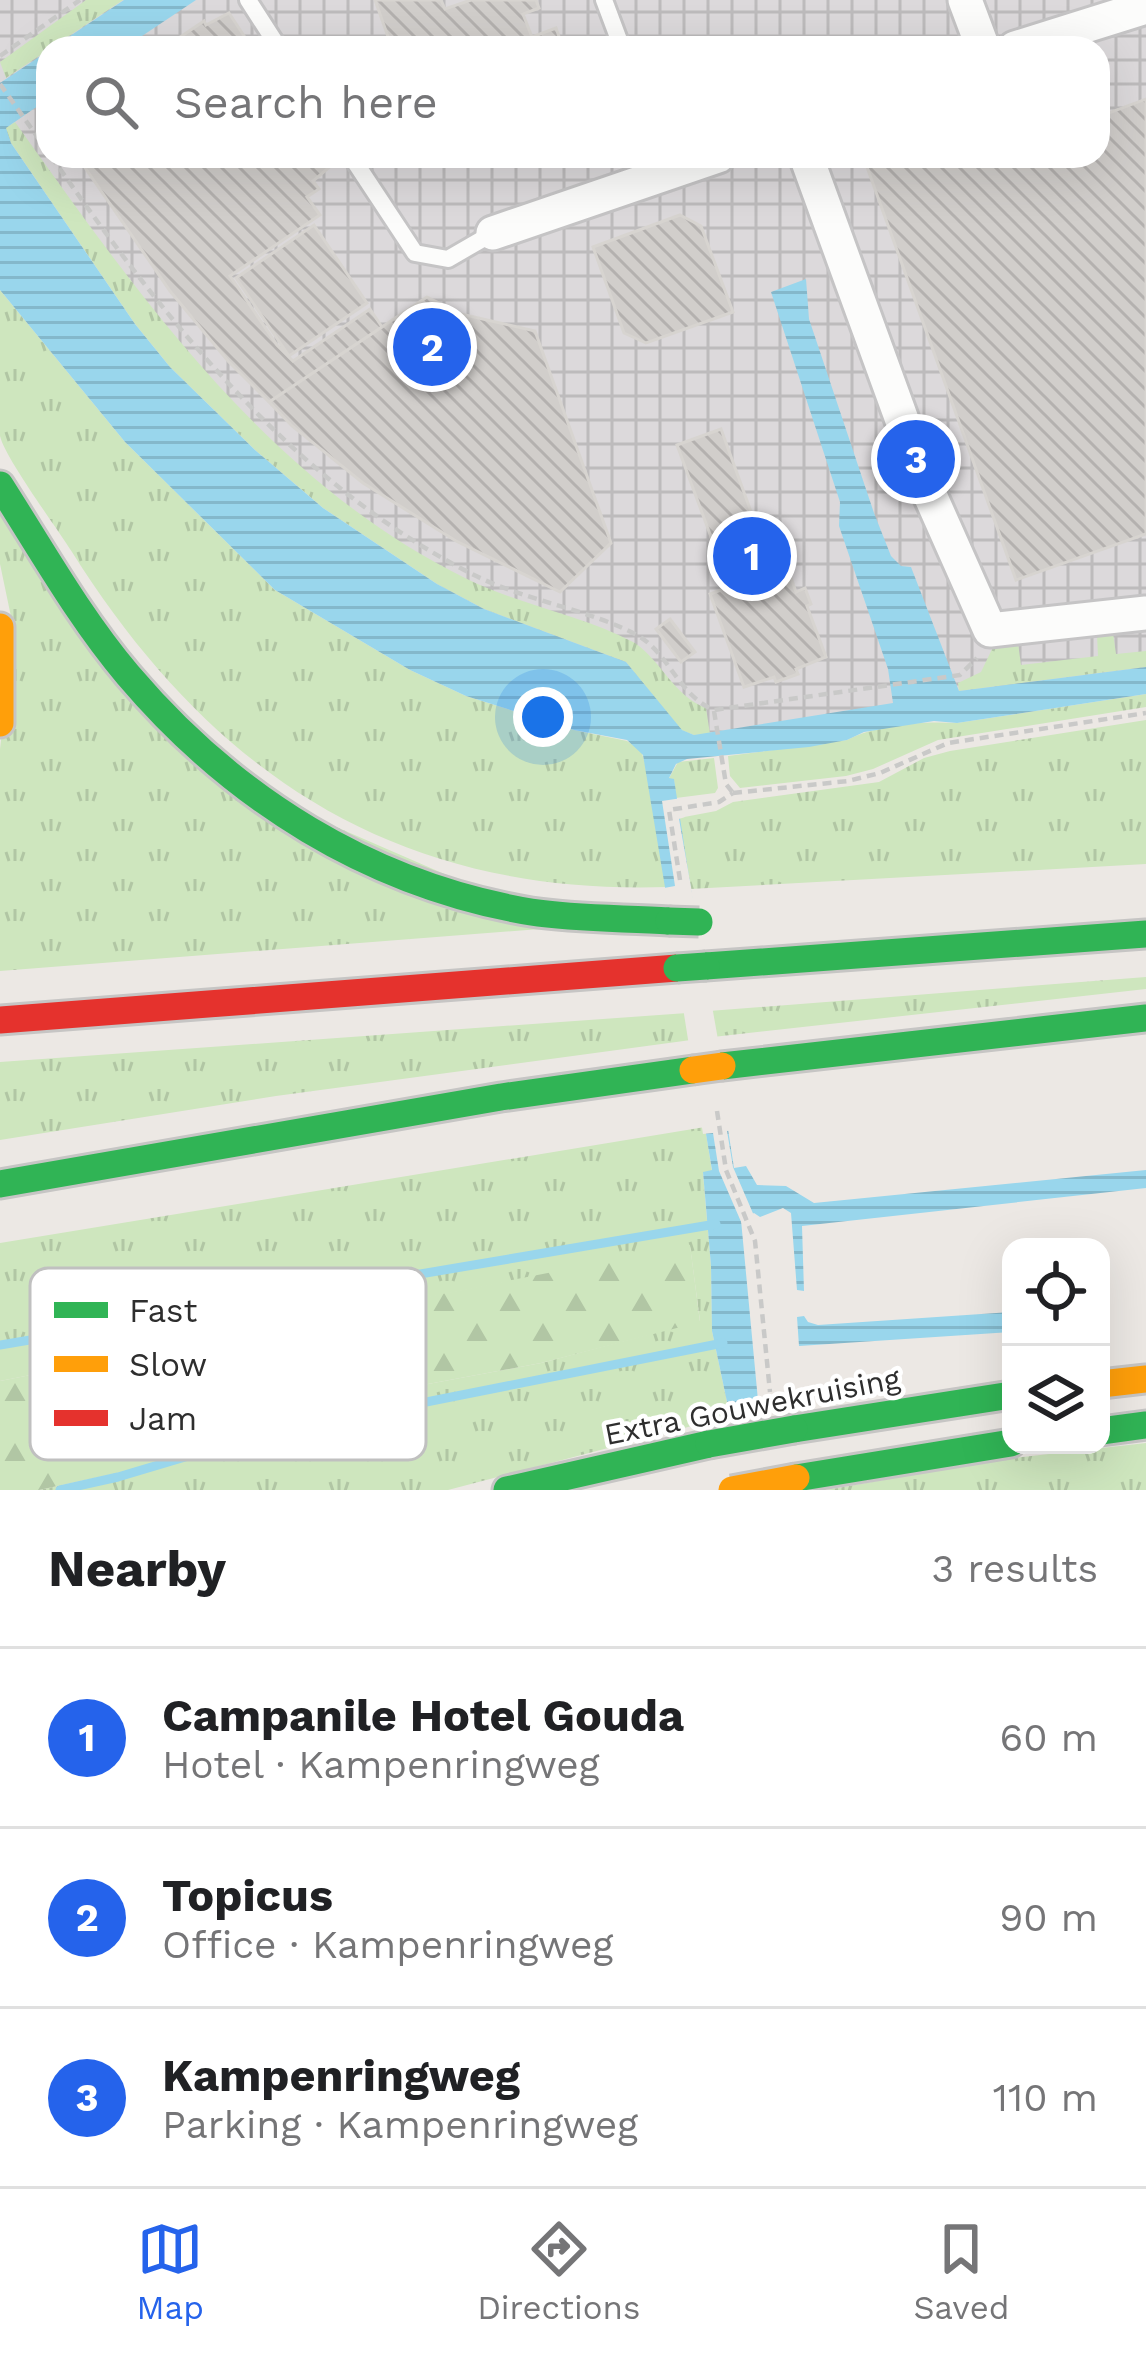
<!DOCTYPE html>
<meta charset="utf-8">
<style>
:root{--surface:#fff;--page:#f2f2f2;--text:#202124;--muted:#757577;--line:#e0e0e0;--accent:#2563eb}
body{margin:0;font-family:"Work Sans",sans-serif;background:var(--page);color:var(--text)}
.controls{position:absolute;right:36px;bottom:36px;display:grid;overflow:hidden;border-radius:24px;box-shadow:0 12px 48px #0002}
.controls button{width:108px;height:108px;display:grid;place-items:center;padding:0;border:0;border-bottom:3px solid var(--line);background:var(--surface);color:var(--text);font:60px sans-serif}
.you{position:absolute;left:543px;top:717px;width:42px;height:42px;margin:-30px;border:9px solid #fff;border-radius:50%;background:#1a73e8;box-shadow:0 0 0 18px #1a73e833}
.badge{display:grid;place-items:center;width:78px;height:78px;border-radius:50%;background:var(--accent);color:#fff;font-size:39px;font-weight:700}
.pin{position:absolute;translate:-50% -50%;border:6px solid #fff;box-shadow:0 3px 12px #0006}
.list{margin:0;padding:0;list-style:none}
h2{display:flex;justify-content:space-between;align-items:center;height:156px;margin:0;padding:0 48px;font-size:51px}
h2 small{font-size:39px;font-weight:400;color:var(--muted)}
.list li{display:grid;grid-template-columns:78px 1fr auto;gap:36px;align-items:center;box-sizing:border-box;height:180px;padding:0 48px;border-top:3px solid var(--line)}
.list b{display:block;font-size:45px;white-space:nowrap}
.list p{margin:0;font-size:39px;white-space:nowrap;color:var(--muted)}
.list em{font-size:39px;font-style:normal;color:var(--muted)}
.icon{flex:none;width:66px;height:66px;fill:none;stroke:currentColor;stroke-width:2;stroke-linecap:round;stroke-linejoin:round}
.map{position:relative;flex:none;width:1146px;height:1490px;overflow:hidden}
.search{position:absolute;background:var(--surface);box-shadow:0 12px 48px #0002;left:36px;right:36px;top:36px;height:132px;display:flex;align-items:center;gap:30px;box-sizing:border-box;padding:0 42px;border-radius:36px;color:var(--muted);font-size:45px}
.sheet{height:696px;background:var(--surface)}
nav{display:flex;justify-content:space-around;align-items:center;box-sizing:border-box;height:168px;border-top:3px solid var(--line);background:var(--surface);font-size:33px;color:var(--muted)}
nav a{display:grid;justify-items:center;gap:6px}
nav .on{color:var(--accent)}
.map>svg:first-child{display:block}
.industrial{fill:url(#industrial-grid);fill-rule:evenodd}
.grass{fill:url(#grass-tufts)}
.forest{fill:url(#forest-firs)}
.water{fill:url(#water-rules)}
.pier{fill:#ece8e4}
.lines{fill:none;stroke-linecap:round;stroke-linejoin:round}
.stream{stroke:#99d6ec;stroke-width:9}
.building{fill:url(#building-back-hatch);stroke:#d7d4d0;stroke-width:3}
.lane-casing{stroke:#c5c4c5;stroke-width:22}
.street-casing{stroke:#c5c4c5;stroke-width:39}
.fast-casing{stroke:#c6c5c4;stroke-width:33}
.slow-casing{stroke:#c6c5c4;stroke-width:33}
.jam-casing{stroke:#c6c5c4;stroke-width:33}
.path{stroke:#c9c9c8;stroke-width:4.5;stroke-dasharray:9 6;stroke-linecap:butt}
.lane{stroke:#fcfcfb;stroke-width:16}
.street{stroke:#fcfcfb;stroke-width:33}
.fast{stroke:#30b455;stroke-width:27}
.slow{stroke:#ff9f0a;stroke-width:27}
.jam{stroke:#e5322d;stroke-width:27}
.fast-bridge-casing{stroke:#c6c5c4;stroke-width:33;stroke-linecap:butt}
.slow-bridge-casing{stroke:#c6c5c4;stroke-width:33;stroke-linecap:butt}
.fast-bridge{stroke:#30b455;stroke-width:27}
.slow-bridge{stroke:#ff9f0a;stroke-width:27}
.labels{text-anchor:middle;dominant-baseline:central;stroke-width:9;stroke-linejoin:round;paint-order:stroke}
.street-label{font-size:30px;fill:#2e2e2e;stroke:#fff}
.key{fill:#fff;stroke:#c0c0c0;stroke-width:3}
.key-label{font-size:33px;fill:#2e2e2e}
</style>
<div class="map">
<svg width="1146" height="1490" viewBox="0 0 1146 1490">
<defs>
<pattern id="industrial-grid" width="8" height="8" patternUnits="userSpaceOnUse" patternTransform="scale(3)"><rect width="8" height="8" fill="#dcd9db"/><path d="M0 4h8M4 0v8" fill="none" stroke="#bdbbbc"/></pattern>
<pattern id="grass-tufts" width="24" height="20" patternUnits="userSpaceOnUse" patternTransform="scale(3)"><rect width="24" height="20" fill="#cee6be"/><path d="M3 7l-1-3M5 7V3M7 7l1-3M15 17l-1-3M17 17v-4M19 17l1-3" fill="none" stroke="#b1c6a4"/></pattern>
<pattern id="forest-firs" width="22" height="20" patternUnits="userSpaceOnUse" patternTransform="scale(3)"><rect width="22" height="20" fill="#cee6be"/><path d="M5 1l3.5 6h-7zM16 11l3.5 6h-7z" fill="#b1c6a4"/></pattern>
<pattern id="water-rules" width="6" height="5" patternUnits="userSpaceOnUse" patternTransform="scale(3)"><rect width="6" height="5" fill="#99d6ec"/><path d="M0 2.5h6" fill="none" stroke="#84b8cb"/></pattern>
<pattern id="building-back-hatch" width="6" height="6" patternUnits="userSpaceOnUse" patternTransform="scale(3)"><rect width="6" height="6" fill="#d1cecb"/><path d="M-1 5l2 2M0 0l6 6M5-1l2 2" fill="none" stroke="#b4b1af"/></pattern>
</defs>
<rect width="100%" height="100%" fill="#ece8e4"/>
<!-- industrial -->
<path class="industrial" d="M0 0H1146V667L694 735 591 651 484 609 437 584 170 367 0 100ZM48 48H1098V156H48Z"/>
<!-- grass -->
<path class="grass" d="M86 0H123L6 78 0 62Z
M15 122C139 296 267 480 465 578 519 605 583 615 635 643 662 662 674 696 706 708L710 734 694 735 681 730 626 662 484 609 437 584 323 508 255 450 170 367 135 324 11 143 5 128Z
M0 290 125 442 275 590 410 670 466 696 574 730 627 741 641 750 650 781 668 887C398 896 213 776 72 552 57 528 5 458 0 436 0 425 0 410 0 399 0 363 0 326 0 290Z
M0 512 194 765 566 927 0 971V749L14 631 0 564Z
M1113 633 1116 654 1146 651V667L959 691 958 683 981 672 994 645 1018 643 1021 665 1098 656 1097 635Z
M1146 694V707L938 740 873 769 846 776 740 788 730 776 728 756 847 740C878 724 922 721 957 723Z
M1146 720V864L690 889 679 818 716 811 733 802 879 782 924 758 950 751Z
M714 758 718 788 715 793 676 798 674 780H668L678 762Z
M1146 977V989L713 1037 709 1011Z
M687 1013 691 1040 276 1096 0 1140V1062Z
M705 1127 712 1171 703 1173 711 1266 712 1331 730 1416 448 1490H39L155 1465 261 1424 428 1384 541 1363 700 1321 690 1246 0 1381V1243Z
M1146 1443V1490H826L1004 1459Z"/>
<!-- forest -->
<path class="forest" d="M690 1245 700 1322 541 1363 428 1384 261 1424 154 1465 39 1490H0V1381Z"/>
<!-- water -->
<path class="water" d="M124 0H196L124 48H52Z
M48 51V99L6 128 11 143 135 324 170 367 255 450 323 508 437 584 484 609 626 662 682 730 694 735 893 703 888 669 839 526 840 502 771 292 806 279 809 319 874 513 891 556 901 566 911 567 959 691 1146 667V694L957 723 934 721 864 732 847 740 809 747 687 759 676 764 669 778 674 779 734 1168 746 1166 757 1185 786 1186 814 1203 1146 1170V1188L802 1226 804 1291 797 1290 791 1213 783 1208 760 1217 754 1213 741 1220 759 1411 730 1416 712 1331 711 1266 703 1172 712 1170 643 755 627 740 574 730 466 696 410 670 275 590 125 442 0 290V83Z
M1011 1312V1332L799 1346 797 1317 804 1316 808 1322 818 1325Z"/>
<!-- pier -->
<path class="pier" d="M682 798 685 817 679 819 717 1034 732 1130 727 1131 733 1167 755 1218 742 1224 719 1171 713 1133 703 1134 664 888 675 886 662 801Z"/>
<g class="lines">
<!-- stream -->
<path class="stream" d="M0 1345 716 1224
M60 1490 118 1477 255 1436 723 1343"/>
</g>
<!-- building -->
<path class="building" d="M375 0H441L445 9 471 0H536L539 8 523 14 532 37 556 28 563 48H392Z
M229 13 252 48H164L204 21 206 25Z
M1146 99V534L1016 580 863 156H1098V117Z
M77 156H326L332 165 313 181 319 189 307 197 320 215 230 276 277 345 293 361 370 309 382 327 269 402 228 361 170 291Z
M680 215 701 226 733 312 646 343 624 333 593 247Z
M314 225 367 303 289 356 236 278Z
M427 297 461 314 535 331 611 543 560 592 456 541 363 483 292 426 269 402Z
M721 429 770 564 759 568 762 576 787 566 796 592 805 588 811 604 807 606 826 657 796 669 798 674 776 682 774 677 744 687 710 594 740 583 738 576 720 582 714 566 721 564 677 445Z
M670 619 695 652 681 662 656 629Z"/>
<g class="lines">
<!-- lane casing -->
<g class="lane-casing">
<path id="lane" d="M248 0 279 48
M604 0 622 48
M351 156 415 253 448 259 493 233"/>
</g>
<!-- street casing -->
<g class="street-casing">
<path id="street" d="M965 0 983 48
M1015 48 1146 7
M806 156 926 486 990 630 1146 613
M493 233 718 156"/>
</g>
<!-- fast casing -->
<g class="fast-casing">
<path id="fast" d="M0 485C41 549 79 617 128 675 233 799 371 885 531 912 577 919 623 918 669 921
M706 966 1146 934
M722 1066 1146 1018
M0 1184 501 1097 693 1070
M794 1429 1011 1395
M1101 1431 1146 1425
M796 1478 1011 1443
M507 1490 709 1444"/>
</g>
<!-- slow casing -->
<g class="slow-casing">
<path id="slow" d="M0 627V723
M1101 1384 1146 1379"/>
</g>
<!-- jam casing -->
<g class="jam-casing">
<path id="jam" d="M0 1020 677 968"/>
</g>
<!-- path -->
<path class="path" d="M0 56 80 0
M0 84 48 152
M51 156C164 319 293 484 474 575 526 601 588 609 637 635 669 653 678 695 714 710L960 675 977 658
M714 711 726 784 733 793
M733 793 848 781 880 773 948 743 1146 713
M680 880 669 810 719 802 733 793
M717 1111 726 1170 755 1241 770 1392"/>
<!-- lane -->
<use href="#lane" class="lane"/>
<!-- street -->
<use href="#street" class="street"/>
<!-- fast -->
<use href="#fast" class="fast"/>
<!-- slow -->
<use href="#slow" class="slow"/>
<!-- jam -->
<use href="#jam" class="jam"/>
<!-- fast-bridge casing -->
<g class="fast-bridge-casing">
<path id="fast-bridge" d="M669 921 699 922
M677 968 706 966
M709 1444 794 1429"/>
</g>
<!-- slow-bridge casing -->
<g class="slow-bridge-casing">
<path id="slow-bridge" d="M693 1070 722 1066
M732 1490 796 1478"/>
</g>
<!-- fast-bridge -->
<use href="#fast-bridge" class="fast-bridge"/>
<!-- slow-bridge -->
<use href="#slow-bridge" class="slow-bridge"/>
</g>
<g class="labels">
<!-- street labels -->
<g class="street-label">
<text transform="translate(752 1406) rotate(-11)">Extra Gouwekruising</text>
</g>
</g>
<!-- legend -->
<rect x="30" y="1268" width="396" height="192" rx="18" class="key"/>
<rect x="54" y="1302" width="54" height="16" fill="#30b455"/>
<rect x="54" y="1356" width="54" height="16" fill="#ff9f0a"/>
<rect x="54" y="1410" width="54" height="16" fill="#e5322d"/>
<g class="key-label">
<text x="129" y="1322">Fast</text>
<text x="129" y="1376">Slow</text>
<text x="129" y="1430">Jam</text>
</g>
</svg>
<div class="controls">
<button><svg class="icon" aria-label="locate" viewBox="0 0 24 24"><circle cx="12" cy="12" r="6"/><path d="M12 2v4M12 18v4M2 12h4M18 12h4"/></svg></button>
<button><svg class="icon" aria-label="layers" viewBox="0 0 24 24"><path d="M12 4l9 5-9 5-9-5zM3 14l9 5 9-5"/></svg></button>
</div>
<div class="you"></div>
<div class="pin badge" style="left:752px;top:556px">1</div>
<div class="pin badge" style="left:432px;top:347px">2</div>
<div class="pin badge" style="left:916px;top:459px">3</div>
<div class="search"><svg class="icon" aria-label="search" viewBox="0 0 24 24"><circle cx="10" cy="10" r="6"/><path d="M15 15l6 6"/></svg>Search here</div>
</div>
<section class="sheet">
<h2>Nearby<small>3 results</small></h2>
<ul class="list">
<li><span class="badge">1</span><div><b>Campanile Hotel Gouda</b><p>Hotel · Kampenringweg</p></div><em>60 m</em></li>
<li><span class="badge">2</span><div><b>Topicus</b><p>Office · Kampenringweg</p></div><em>90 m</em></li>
<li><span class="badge">3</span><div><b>Kampenringweg</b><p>Parking · Kampenringweg</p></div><em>110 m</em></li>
</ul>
</section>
<nav>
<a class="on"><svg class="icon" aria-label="map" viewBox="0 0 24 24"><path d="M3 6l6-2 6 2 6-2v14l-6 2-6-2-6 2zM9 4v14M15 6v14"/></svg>Map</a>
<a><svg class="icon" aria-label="directions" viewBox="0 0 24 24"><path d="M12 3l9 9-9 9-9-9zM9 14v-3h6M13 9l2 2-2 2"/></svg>Directions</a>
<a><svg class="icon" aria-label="saved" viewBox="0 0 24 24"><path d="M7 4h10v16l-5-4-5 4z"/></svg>Saved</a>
</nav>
